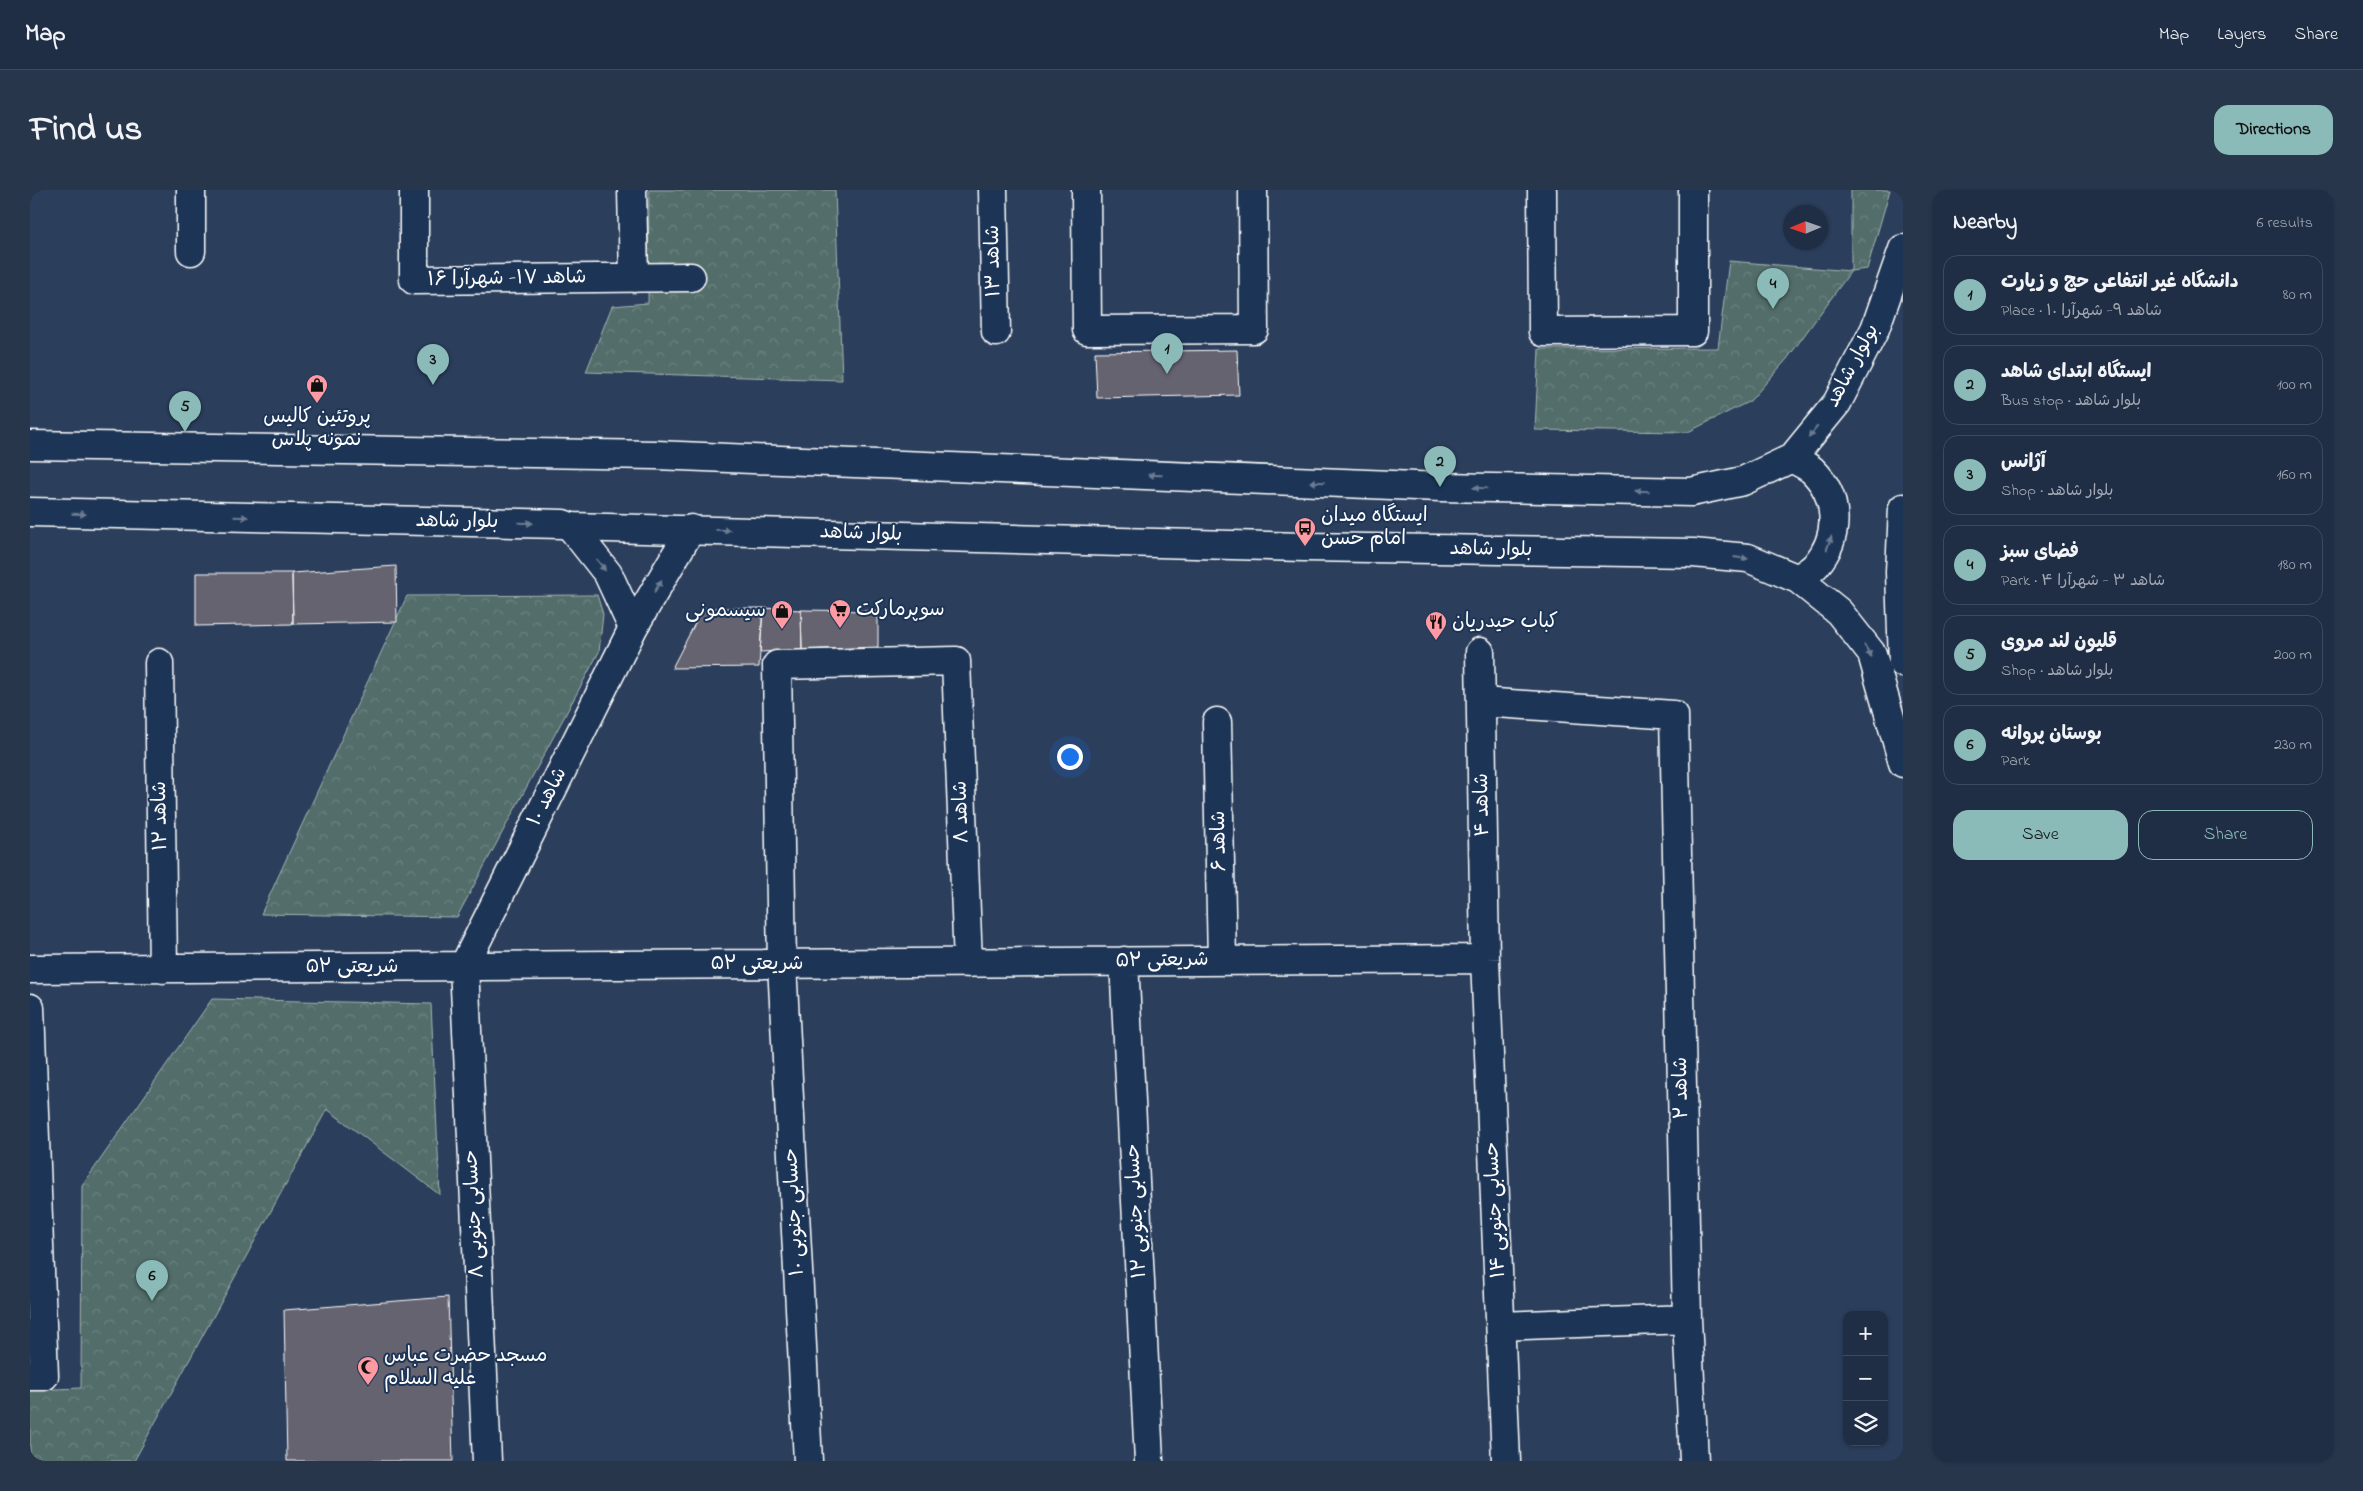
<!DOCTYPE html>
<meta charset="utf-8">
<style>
:root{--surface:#202e45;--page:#28364c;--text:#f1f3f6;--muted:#a2a8b3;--line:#3d4a5e;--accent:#8bbbb9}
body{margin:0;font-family:"Indie Flower","Playpen Sans Arabic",sans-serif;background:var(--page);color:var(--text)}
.controls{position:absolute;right:15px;bottom:15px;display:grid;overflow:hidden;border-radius:10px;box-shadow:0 1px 4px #0004}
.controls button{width:45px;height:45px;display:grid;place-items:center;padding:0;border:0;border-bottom:1px solid var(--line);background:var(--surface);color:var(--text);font:25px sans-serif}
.compass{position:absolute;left:1753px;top:15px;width:45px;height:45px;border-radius:50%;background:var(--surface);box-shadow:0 1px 4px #0004;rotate:268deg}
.you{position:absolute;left:1039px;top:566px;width:18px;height:18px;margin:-12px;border:4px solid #fff;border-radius:50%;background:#1a73e8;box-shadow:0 0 0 8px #1a73e833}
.badge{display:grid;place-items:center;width:32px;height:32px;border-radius:50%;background:var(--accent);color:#111;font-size:16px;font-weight:700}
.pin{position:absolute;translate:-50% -41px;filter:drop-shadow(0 1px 2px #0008)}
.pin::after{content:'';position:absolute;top:26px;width:18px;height:15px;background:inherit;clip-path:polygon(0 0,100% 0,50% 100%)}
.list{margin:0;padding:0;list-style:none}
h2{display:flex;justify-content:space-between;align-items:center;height:65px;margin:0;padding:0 20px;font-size:21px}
h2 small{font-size:16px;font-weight:400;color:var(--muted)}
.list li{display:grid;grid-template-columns:32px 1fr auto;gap:15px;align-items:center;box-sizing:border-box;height:80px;margin:0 10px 10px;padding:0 10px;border:1px solid var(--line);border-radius:15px}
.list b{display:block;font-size:19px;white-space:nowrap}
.list p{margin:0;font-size:16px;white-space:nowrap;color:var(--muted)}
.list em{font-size:16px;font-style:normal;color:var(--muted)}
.actions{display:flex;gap:10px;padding:15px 20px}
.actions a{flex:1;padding:11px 0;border:1px solid var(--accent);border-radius:15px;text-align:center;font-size:18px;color:var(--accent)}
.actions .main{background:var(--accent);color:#111}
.icon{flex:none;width:28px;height:28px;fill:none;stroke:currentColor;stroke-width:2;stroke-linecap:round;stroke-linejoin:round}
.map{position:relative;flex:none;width:1873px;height:1271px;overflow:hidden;border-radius:15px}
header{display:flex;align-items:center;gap:30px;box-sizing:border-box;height:70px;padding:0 25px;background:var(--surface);border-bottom:1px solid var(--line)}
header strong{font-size:24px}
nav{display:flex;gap:28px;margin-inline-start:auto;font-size:18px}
.intro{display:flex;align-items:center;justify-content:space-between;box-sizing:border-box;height:120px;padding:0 30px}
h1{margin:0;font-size:35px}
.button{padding:12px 22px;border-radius:15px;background:var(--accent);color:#111;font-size:18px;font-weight:700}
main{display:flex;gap:30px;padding:0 30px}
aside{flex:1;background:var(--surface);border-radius:15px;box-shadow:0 1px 4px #0004}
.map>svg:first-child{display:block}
.park{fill:url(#park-crowns);stroke:#a8b6b4}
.building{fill:#65646f;stroke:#fff}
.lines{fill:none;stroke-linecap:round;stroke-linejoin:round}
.minor-casing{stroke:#fff;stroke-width:31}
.major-casing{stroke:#fff;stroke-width:31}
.highway-casing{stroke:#fff;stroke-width:31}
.minor{stroke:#1d3557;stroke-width:28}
.major{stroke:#1d3557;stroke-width:28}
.highway{stroke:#1d3557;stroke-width:28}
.oneway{fill:#6c7c92}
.labels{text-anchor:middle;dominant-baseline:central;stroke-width:4;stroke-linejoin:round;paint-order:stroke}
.street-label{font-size:20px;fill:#fff;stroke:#1d3557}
.poi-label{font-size:20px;fill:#fff;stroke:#1d3557;text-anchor:start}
</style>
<header>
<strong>Map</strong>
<nav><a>Map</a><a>Layers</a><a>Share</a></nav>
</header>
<div class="intro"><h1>Find us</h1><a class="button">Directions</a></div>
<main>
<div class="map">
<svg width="1873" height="1271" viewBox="0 0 1873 1271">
<defs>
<pattern id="park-crowns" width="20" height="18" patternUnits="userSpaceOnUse" patternTransform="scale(1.25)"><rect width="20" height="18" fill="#526d6a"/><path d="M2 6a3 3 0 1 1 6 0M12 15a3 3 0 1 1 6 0" fill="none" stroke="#6c8380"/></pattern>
</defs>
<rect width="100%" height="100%" fill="#2b3e5c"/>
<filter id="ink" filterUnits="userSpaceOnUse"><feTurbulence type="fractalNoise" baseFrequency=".02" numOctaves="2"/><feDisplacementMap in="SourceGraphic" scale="10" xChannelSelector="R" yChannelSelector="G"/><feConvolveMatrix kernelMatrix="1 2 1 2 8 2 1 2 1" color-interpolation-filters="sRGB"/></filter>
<g filter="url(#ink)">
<!-- park -->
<path class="park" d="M619 0H805L812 190 556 182 582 116 618 113Z
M1821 0H1860L1837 79 1821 81 1757 169 1720 211 1658 242 1505 240 1509 159 1688 158 1699 71 1821 81Z
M567 405 573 424 569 462 427 727 231 724 377 406Z
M182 809 401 814 410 1005 297 919 104 1271H0V1200L51 1198 52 996Z"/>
<!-- building -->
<path class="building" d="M1207 160 1209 205 1067 208 1065 162Z
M366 376 367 432 263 434 262 383Z
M166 383H262L263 434 166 436Z
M673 418H733L729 477 642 478Z
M733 418 771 420 772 460 730 462Z
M771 420 848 421V457L772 460Z
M418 1107 423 1271H257L254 1120Z"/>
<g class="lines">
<!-- minor casing -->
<g class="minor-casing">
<path id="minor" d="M161 0V61
M384 0V90L661 87
M602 0 604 88
M963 0 966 142
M1056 0 1057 140 1224 139 1223 0
M1512 0 1513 142 1663 141V0
M541 337 578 384 603 438
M1450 462 1455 769 1476 1271
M129 473 133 779
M1451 512 1644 525 1657 1129 1664 1271
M1187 532 1192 770
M1094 771 1119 1271
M0 779 1455 769
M0 818 14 1186H0
M1471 1136 1657 1129
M457 1271 434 776 603 438 661 339
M778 1271 752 774 747 475 926 471 938 773"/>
</g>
<!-- major casing -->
<g class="major-casing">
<path id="major" d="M0 255 626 265 1410 297 1661 302 1713 291 1762 268 1807 213 1845 139 1873 59
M1762 268C1768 272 1776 275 1782 280 1809 306 1811 346 1786 375 1782 380 1774 384 1768 389
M0 322 533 334 541 337 1275 357 1663 363 1718 368 1768 389 1809 422 1842 464 1873 573"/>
</g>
<!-- highway casing -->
<g class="highway-casing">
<path id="highway" d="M1873 318 1870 382 1873 473"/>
</g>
<!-- minor -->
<use href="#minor" class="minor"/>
<!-- major -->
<use href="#major" class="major"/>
<!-- highway -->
<use href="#highway" class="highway"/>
</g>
<!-- one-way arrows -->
<defs><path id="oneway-solid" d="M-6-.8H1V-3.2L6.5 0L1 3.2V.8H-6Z" transform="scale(1.25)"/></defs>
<g class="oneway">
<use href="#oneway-solid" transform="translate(1783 242) rotate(129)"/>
<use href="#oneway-solid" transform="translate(1125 285) rotate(-178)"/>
<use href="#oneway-solid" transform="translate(1287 292) rotate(-178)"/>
<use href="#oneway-solid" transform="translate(1450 298) rotate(-179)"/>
<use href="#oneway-solid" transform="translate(1612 301) rotate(-179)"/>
<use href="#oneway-solid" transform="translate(49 324) rotate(1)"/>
<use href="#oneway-solid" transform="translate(211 327) rotate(1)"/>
<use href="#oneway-solid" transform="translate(496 333) rotate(1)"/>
<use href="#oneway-solid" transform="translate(693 340) rotate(2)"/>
<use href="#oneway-solid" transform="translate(1799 353) rotate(-70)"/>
<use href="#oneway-solid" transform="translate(1711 368) rotate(7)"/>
<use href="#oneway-solid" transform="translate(571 375) rotate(52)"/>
<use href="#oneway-solid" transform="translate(628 396) rotate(-59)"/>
<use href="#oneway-solid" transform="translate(1838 461) rotate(58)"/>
</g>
</g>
<!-- icons -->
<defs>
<g id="shop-pin" transform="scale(1.125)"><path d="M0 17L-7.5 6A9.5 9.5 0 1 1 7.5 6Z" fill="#ff9aa2" stroke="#1d3557"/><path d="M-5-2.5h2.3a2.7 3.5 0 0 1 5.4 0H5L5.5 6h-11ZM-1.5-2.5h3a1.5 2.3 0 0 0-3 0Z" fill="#111"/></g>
<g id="bus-pin" transform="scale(1.125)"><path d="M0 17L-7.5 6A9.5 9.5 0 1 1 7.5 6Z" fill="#ff9aa2" stroke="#1d3557"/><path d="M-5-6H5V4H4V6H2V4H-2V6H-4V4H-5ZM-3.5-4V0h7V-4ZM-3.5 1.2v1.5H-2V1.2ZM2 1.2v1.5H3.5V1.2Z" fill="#111"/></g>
<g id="supermarket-pin" transform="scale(1.125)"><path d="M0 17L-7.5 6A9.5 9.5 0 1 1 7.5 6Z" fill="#ff9aa2" stroke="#1d3557"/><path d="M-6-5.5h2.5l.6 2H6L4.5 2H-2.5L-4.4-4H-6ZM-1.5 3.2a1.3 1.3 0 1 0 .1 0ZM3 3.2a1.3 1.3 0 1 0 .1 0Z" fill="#111"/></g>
<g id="restaurant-pin" transform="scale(1.125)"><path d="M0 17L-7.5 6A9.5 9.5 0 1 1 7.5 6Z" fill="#ff9aa2" stroke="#1d3557"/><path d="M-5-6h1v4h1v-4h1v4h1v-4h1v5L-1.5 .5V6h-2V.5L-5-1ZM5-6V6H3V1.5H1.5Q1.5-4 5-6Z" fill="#111"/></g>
<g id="mosque-pin" transform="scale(1.125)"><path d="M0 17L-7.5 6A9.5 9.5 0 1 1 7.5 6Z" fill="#ff9aa2" stroke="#1d3557"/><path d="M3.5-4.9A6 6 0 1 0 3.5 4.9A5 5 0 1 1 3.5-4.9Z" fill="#111"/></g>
</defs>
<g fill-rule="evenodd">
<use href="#shop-pin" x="287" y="195"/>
<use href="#bus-pin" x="1275" y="338"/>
<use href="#supermarket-pin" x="810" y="420"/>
<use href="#shop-pin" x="752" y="421"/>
<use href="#restaurant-pin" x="1406" y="432"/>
<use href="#mosque-pin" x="338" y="1177"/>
</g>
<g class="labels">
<!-- street labels -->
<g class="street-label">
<text transform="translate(964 71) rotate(-91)">شاهد ۱۳</text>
<text transform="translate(477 89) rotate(-1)">شاهد ۱۷- شهرآرا ۱۶</text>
<text transform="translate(1823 176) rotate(-62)">بولوار شاهد</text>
<text transform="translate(427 332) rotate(1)">بلوار شاهد</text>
<text transform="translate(831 344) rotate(2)">بلوار شاهد</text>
<text transform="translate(1461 360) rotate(1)">بلوار شاهد</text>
<text transform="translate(518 607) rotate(-63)">شاهد ۱۰</text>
<text transform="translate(1453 615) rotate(-91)">شاهد ۴</text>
<text transform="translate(932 622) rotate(-92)">شاهد ۸</text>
<text transform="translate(131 626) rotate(-91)">شاهد ۱۲</text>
<text transform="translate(1190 651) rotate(-91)">شاهد ۶</text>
<text transform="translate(1132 771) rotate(-1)">شریعتی ۵۲</text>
<text x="727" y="774">شریعتی ۵۲</text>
<text x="322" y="777">شریعتی ۵۲</text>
<text transform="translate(1652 898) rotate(-91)">شاهد ۲</text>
<text transform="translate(1466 1020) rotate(-93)">حسابی جنوبی ۱۴</text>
<text transform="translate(1107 1021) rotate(-93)">حسابی جنوبی ۱۲</text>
<text transform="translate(765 1022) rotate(-93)">حسابی جنوبی ۱۰</text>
<text transform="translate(445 1024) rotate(-93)">حسابی جنوبی ۸</text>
</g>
<!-- poi labels -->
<g class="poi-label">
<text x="287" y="227" text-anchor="middle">پروتئین کالیس<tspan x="287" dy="23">نمونه پلاس</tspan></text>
<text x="1291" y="326">ایستگاه میدان<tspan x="1291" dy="23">امام حسن</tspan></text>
<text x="826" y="420">سوپرمارکت</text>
<text x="736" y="421" text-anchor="end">سیسمونی</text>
<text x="1422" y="432">کباب حیدریان</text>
<text x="354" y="1166">مسجد حضرت عباس<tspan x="354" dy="23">علیه السلام</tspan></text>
</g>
</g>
</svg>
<div class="controls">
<button>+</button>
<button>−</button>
<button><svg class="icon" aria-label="layers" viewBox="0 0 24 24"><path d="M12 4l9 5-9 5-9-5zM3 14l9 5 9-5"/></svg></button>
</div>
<svg class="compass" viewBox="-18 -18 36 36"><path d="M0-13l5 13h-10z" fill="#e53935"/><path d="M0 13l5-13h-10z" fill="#a2a8b3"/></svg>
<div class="you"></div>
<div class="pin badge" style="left:1137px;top:184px">1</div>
<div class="pin badge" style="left:1410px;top:297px">2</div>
<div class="pin badge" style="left:403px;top:195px">3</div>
<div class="pin badge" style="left:1743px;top:119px">4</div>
<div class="pin badge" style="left:155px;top:242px">5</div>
<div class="pin badge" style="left:122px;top:1111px">6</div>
</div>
<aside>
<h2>Nearby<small>6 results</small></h2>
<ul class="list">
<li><span class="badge">1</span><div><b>دانشگاه غیر انتفاعی حج و زیارت</b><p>Place · شاهد ۹- شهرآرا ۱۰</p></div><em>80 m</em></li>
<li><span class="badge">2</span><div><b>ایستگاه ابتدای شاهد</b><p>Bus stop · بلوار شاهد</p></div><em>100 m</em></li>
<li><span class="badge">3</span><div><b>آژانس</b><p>Shop · بلوار شاهد</p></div><em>160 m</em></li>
<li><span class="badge">4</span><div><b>فضای سبز</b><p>Park · شاهد ۳ - شهرآرا ۴</p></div><em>180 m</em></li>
<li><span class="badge">5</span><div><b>قلیون لند مروی</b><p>Shop · بلوار شاهد</p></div><em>200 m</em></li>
<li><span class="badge">6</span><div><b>بوستان پروانه</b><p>Park</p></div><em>230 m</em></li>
</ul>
<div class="actions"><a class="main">Save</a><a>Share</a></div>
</aside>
</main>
